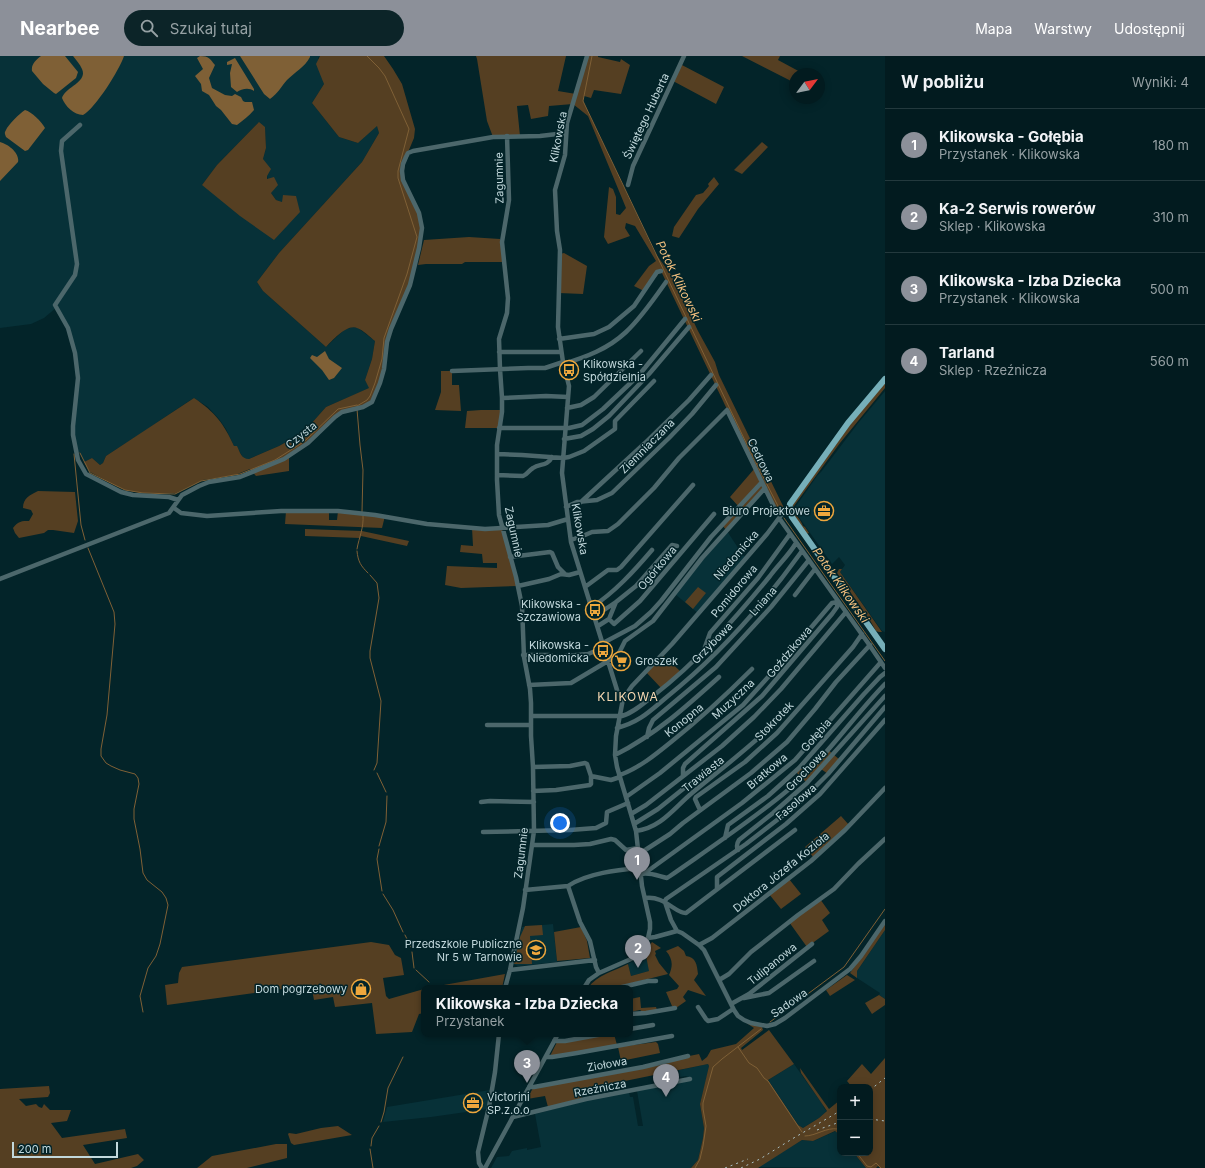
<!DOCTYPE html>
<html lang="pl">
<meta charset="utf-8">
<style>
:root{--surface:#021b1f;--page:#0c2428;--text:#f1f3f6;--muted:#96a1a4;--line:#23393d;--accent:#8c9099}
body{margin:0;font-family:Inter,sans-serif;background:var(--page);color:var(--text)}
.controls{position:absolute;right:12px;bottom:12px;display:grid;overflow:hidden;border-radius:8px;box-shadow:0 2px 10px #0003}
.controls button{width:36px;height:36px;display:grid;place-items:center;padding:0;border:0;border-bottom:1px solid var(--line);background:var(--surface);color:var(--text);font:20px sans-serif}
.compass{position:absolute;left:789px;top:12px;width:36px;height:36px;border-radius:50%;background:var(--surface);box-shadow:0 2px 10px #0003;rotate:58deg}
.scale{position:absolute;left:12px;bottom:10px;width:106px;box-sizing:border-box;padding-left:4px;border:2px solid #c2d8dc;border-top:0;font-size:11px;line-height:14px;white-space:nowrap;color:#c2d8dc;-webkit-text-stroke:3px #032429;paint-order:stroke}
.you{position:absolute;left:560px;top:767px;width:14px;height:14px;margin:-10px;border:3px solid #fff;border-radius:50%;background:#1a73e8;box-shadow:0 0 0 6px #1a73e833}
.badge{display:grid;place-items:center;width:26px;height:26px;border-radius:50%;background:var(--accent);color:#fff;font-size:13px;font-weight:700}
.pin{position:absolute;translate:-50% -33px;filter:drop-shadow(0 1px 2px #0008)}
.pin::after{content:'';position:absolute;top:21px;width:14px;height:12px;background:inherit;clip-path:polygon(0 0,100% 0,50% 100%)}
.popup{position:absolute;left:421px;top:929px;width:212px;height:52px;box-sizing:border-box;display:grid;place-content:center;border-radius:8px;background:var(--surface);filter:drop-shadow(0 1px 3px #0005);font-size:13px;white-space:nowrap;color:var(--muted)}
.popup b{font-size:15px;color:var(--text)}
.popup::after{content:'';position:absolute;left:50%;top:100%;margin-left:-8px;border:8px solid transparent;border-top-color:var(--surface)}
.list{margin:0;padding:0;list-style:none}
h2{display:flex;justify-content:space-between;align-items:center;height:52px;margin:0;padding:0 16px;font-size:17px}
h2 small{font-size:13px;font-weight:400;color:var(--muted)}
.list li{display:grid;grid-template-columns:26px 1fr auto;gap:12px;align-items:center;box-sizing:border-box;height:72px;padding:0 16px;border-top:1px solid var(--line)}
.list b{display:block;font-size:15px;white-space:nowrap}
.list p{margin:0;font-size:13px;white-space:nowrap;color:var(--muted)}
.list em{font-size:13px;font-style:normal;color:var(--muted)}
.icon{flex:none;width:22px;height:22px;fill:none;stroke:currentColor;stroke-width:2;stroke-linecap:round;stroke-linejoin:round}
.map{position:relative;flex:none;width:885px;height:1112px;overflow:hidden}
header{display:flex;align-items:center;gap:24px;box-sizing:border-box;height:56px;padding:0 20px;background:var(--accent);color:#fff}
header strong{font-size:19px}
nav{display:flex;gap:22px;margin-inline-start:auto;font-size:14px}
.search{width:280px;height:36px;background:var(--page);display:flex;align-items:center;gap:10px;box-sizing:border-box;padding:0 14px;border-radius:22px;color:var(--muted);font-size:15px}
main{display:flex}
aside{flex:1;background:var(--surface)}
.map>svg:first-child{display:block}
.built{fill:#073138;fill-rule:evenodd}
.green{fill:#553f22}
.water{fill:#7f6036}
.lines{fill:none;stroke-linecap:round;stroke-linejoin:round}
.stream{stroke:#7f6036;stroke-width:1}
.minor{stroke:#4c676b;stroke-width:4.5}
.major{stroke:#76afb9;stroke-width:6}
.rail{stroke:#acc3c7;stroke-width:1;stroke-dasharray:2 4;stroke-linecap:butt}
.labels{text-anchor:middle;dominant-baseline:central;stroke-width:3;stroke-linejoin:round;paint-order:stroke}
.street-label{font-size:11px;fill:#c2d8dc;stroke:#032429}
.poi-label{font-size:11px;fill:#c2d8dc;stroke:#032429;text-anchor:end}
.water-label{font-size:12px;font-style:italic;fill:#f3c07f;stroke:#032429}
.neighbourhood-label{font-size:12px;letter-spacing:1px;fill:#f9dab4;stroke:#032429}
</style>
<header>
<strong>Nearbee</strong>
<div class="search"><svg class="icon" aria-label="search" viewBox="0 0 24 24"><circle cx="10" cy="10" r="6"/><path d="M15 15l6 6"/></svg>Szukaj tutaj</div>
<nav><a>Mapa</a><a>Warstwy</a><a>Udostępnij</a></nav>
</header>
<main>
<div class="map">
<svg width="885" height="1112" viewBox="0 0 885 1112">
<rect width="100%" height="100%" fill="#032429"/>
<!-- built -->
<path class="built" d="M0 0H320L318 2 324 28 312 47 339 81 358 87 377 69 379 77 362 106 279 197 257 226 263 235 326 291 344 274 353 271 358 272 375 285 372 303 365 324 370 332 326 351 310 369 297 380 279 390 249 403H244L242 400 237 391 234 390 226 373 219 363 208 351 194 342 186 347 140 378 106 400 103 407 100 409 92 402 84 406 80 397 76 393 73 379 78 322 72 283 57 251 44 262 31 268 0 272ZM258 67 265 72 266 92 263 103 271 137 276 144 282 146 202 129 217 109Z
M885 335V576L882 575 840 516 845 509 839 501 832 508 796 457V450L817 420 821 416 859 366Z
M727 475 742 498 746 502 699 558 675 538Z
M553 868 557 906 518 910 513 908 522 871Z
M885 874V943L879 939 880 937 857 922V915Z
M641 900H646L650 915 631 920 628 908Z
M708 1008 709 1010 707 1020 700 1048 704 1072 703 1082 698 1104 691 1112H491L497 1101 509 1100 512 1095 527 1092V1094L541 1091 535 1058 585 1045 629 1036 630 1041H633L638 1070H643L637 1035 689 1024 688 1021 686 1020 680 1021 679 1014Z
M794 1008 823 1049 824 1052 827 1055 819 1062 803 1072 798 1069 768 1024Z
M490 1034 487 1053 431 1061 383 1066 387 1051Z
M836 1075 840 1079V1097H854L866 1112 758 1111 802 1084 813 1085Z"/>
<!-- green -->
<path class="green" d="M320 0H384L393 13 402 28 415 73 414 82 406 101 403 120 419 157 422 172 415 213 391 273 383 316 371 347 345 355 289 402V415L256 420 250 413 235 419 203 424 176 437H143L125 434 116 430 90 416 84 406 92 402 100 409 103 407 106 400 194 342C215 356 224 368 234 390H237C240 396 241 403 249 403L279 390 297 380 310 369 326 351 369 332 365 324 372 303 375 285C370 281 363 274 357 272 347 268 333 284 326 291L263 235 257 226 279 197 362 106 379 77 377 70 358 87 339 81 312 47 324 28 316 8Z
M476 0H566L558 35 576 38 587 0H598V1L620 6 621 3 630 9 621 38 594 34 591 42 584 40 583 45 655 197 672 220 698 275 715 306 719 319 785 454 788 452 786 459 778 455 765 433 727 475 722 469 739 451 730 441 755 412 661 215 644 235 634 230 649 210 656 205 635 170 626 167 625 172 630 180 608 188 604 181 609 131 613 133 616 141V158L620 159 626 152 588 60 573 48 549 50 548 60 531 63 528 49 517 50 520 80 493 81 487 65 477 3Z
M742 0H780L778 4 804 18H795V27Z
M680 8 724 31 716 48 673 25Z
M259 66 265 71 266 92 263 103 271 113 267 120V123L274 121 278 129 271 137 276 144 282 146 283 139 296 140 300 156 274 184 240 160 202 129 217 109Z
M762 86 768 91 742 118 734 114Z
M714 121 719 128 698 153 679 182 672 180 674 171 696 139 703 137 709 130 708 128Z
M469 181 500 183 502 193V206H465L462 208H426L418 209 424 184Z
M564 197 587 210 583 238 559 237 560 198Z
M441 315H452V329H459L461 355 435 354 441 336Z
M885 326V332L840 387 794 450C793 458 801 463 803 470L805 471 809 477 806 478 795 461 793 448 855 362Z
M481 354H502L499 372H465L467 355Z
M38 435 75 436 78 465 74 477 53 474H48L44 477 19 482 15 477 13 472C18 465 22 465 29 465L33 458 31 454 23 452C23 442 30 439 38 435Z
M286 455H329V464H337L338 455 385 460 382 472 285 468Z
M472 472 502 473 518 530 461 532 445 529 447 510 497 512V507H483L482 498 460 496 461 489 473 490Z
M305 473 362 475 409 485 407 490 361 480 360 482 305 480Z
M839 513H842L840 516 882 576H879L876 575 871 566 837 517Z
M698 531 706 537 693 553 685 546Z
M663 599 681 616 662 633 646 616Z
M827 693 840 704 828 718 821 713 807 727 795 715 800 711 806 717Z
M841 760 849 769 814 802 805 791Z
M789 823 801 838 781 853 769 838Z
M820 843 830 857 822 864 829 875 807 891 789 866Z
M885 868V874L857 915V922L850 917Z
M542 869 543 879 530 880 532 908H514L520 881 525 870Z
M581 871 587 885 590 902 557 905 554 876Z
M371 886 389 889 395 899 401 902 404 919 383 922 386 940 389 943 424 933V957L419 958 412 976 376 978 372 947 335 951 333 941 314 944 311 929 167 949 165 929 178 927 179 917 182 911Z
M652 886 661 892 655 895 656 898 655 899 659 907 668 918 612 932H588C597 919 614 915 628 908L631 920 649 915 646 900H641Z
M678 890 684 895 686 900C696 901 697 909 698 918L694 924 706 940 688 934 683 941 686 945 676 952 672 950 666 936 677 933 679 930 669 919C673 910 673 903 666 895Z
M505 918 502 932H427Z
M847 919 855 924 830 940 826 934Z
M879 939 885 943V949L872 958 865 947Z
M640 941 641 952 656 951 657 954 643 956 640 954 630 956V943Z
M745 966 762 971 763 974 741 992 742 994 769 974 794 1008 768 1024 798 1069 803 1072 819 1062 827 1055 801 1017 800 1012 829 1053 840 1044V1079L835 1075 813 1085 802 1084 758 1112H691L698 1104 703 1082 704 1072 700 1048 709 1010 708 1008 581 1034 582 1042 548 1051 545 1040 527 1043 533 1032 699 998 702 1005 707 1001 711 994 736 988 754 972Z
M608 978H614L617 989 550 1000 557 986Z
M656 986 658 988 660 997 621 1005 618 991Z
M885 1002V1112H880L878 1110 876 1112H866L854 1097H870V1031H852L847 1025 862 1008 871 1018Z
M49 1030 50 1037 48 1041 19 1043 26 1050 36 1048 39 1051 42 1052 44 1048 50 1054H71L67 1065 51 1067 62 1082 125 1073 127 1082 83 1089 95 1108 138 1098 144 1104 137 1110 131 1112H0V1033Z
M338 1070 352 1079 294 1089 291 1087 288 1078 289 1077 296 1078 321 1072Z
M276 1088H287V1102L247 1112H197L212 1100Z"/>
<!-- water -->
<path class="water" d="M41 0H65L78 16 76 22 56 38 54 37 43 28 32 15C31 8 36 4 41 0Z
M73 0H124C120 13 95 53 83 59 74 59 65 50 62 42 65 31 88 26 82 13 80 8 76 4 73 0Z
M200 0C209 0 210 3 215 9L209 22 212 32 225 39 232 40 235 38 241 41 243 45 245 46H252L254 54C249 60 243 64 237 69L232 68 221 54 216 50 209 39 202 35 201 28 195 20 203 13 197 2Z
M240 0H310V1C305 11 295 16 287 24 281 31 278 37 270 43L264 38Z
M235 2 254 33V35C249 31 241 33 237 36L231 31 230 17 232 8 227 9V6Z
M25 54C32 56 41 65 45 72L28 94 25 95 6 81C5 78 4 77 6 74 8 69 20 57 25 54Z
M0 86C8 88 20 97 18 106L0 125Z
M325 295 329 303 342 312 334 322 329 324 322 314 310 302 312 299 317 301Z"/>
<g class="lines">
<!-- stream -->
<path class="stream" d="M592 0 583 45 750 395 780 454
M357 350 367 344 370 340 375 327 382 303 384 282 407 218 417 181 398 122V115L409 73 385 20 379 12 367 0
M357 353 360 389 363 414 362 456
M80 397 90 417 125 434 143 437 175 438 201 425 240 418 275 404 305 385 338 353 357 349
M74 398 81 469 85 484
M784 462 885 605
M88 492 114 556 115 568 107 659 101 693V700L106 707 111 710 120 714 135 718 138 722 139 728 134 753V763L140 793 143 817 147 824 162 836 166 842 168 849 160 888 156 900 148 912 140 940 143 956
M357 493C359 481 364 472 363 459
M357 495C358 506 361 510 368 517
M370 519 377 527 379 542 370 595V602L381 645 377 707 374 714
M377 717 386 736
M379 790 386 766 387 740
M379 793 377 803 382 835
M383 838 393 854 403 876
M405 879 411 891
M412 896 414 912
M416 914 429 926
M770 966 844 911 885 853
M738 991 749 1007 757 1012 764 1022 768 1025 802 1076
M381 1066 384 1056 388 1032 403 1001
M805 1080C816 1080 826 1071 838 1073L840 1076
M371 1090 372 1082 379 1070
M370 1093 373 1112
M857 1097 867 1110 871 1111 876 1107 881 1112
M695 1112 700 1103 703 1090 706 1070 703 1053V1047L713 1011 722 1003 761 973"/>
<!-- minor -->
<path class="minor" d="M587 0 567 67 565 99 555 134 557 175 560 194 558 271 563 306 569 330 562 417 571 486 617 634 620 640 623 643
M80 69 62 85 61 95 77 208 75 219 55 249 68 272 75 297 78 322 73 370V379L78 404 86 418 121 436 133 439 169 441 178 444
M628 129 633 110 684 0
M559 283 594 278 609 271 634 250 657 216 661 215
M499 296H561
M563 308C586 301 608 293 626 276 641 262 654 243 666 226
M452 315 528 312H545L563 306
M502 342 546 340 568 341
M567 352 581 349 594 341 641 295
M499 372H569L582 369 603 353 639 319 685 263
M564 383 581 380 593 373 609 360 649 318 689 271
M498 398 522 399 563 402 569 401 584 395 615 373V365L654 325
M497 419 523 420C528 418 528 415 533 412 540 407 547 411 552 401
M581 446 645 387 689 344 711 319
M566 451 577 446 597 444 612 437 669 382 692 358 716 329
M174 452 181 457 207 460 281 455H338L375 459 427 468 485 473 548 469 568 463
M779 462 868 587 885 612
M571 484 585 479 592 476 608 475 618 468 654 432 679 402 727 354 775 453 781 459
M510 501 550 496 552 497 558 511 565 518
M0 523 169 457 182 439 199 430 209 426 240 421 284 403 308 387 335 361 342 356 363 351 372 346 380 327 384 313 387 286 391 273 410 229 419 192 422 172 419 157 403 124 402 115 403 108 406 101 408 97 413 95 493 81 540 80 566 77
M518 530 549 523 561 518 569 519 580 516
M585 531 608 514H617L621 511 693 429
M795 539 815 513
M592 551C615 536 634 515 652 494
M595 560 616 546
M609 563 614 568 640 545 714 458
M598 570 609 563 616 546 636 530 672 489 677 490
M603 587 635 570 651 556 661 545 711 481 762 426
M705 591 710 577 758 522 790 478
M523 599H550L555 601 588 598 605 591
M529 629 571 627 618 599 625 585 653 565 702 502 765 432
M531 660H622C633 657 643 648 653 640 697 606 734 564 770 520 778 509 789 499 796 487
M487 669H531
M617 672C640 666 650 655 668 640 719 599 764 548 802 495
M647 681 649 672 653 664 716 611 771 551 809 504
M615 699C655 679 687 650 719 621
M533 711 570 710 585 707 587 708 591 720
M620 719C639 712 655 699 671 686 700 663 726 639 752 613
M683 720V712L685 708 762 640 832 558 837 551 838 546
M533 735 556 734 590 729 591 728V720L611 724 620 721
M626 741 660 717 743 649 786 601 826 554 832 547 838 546
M481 746 490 745 534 746
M700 754 695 743 696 741 745 706 777 677 853 591 862 578
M631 758 646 749 722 690 754 661 781 633 846 556
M634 768 658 753 708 713
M636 775C661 772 674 752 692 737 721 713 749 692 776 666
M483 776 570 774 596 772 606 767 607 756 628 747
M725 782 728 769 768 740 799 712 864 638 880 621 885 617
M533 789H574L590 788 611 783 615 784 626 794 638 792
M738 794C736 790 737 787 739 784L773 757 807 727 885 640
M639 798 670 778 683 767 751 717 787 686 815 653 836 626 870 589
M645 817 742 747 795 704 881 606
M641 818C650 816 658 820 667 822L670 820C710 792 751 765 788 734 825 703 852 662 885 628
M717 833V821L786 768 820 738 885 664
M525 834 568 830
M645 842C664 839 676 858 686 857L795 774
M665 846 666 843 746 788 799 747 828 718 885 651
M665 846 671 864 677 875
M648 882 655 881 677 875 682 877 699 889 704 894 734 954 738 960 744 964 751 967 767 970 775 968 785 962 850 913 861 900 885 865
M699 889 712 882 811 805 845 774 885 732
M510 914 595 904
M599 917 596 911 590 885 580 866 568 830C587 817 618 814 640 812
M719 924 729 918 751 896 798 859 834 833 858 808 885 783
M505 932 510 914 523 852 534 775 533 711 531 680V647L530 633 524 601 522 550 516 521 499 459 497 424V389L502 356V342L500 313 499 283 507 257 508 242 502 186 509 144 507 80
M584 932 589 924 599 917 631 903 641 894 648 882 650 873V866L642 830 636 775 617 711 615 699 616 680 623 643 632 630 672 588 767 478 785 454 788 452
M618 932 648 925H656
M744 942 769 937 814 905
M731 948 749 938 812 888
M698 951 706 963 708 965 718 963 733 953
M630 958 646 957 675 952
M630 973 653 969
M554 985H565L603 978
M546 1001H552L577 997 672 980
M529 1031H534L643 1011 688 1000
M513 1061 586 1043 690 1023
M482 1112 479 1107 478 1096 489 1051 495 1016 499 978
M485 1112 558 978"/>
<!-- major -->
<path class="major" d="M885 323 848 367 790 448 789 454 792 461 885 593"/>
<!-- rail -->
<path class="rail" d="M870 1034 885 1022
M870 1063 885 1065
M817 1074 840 1066
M725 1112 748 1103
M741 1112 760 1103 792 1083 840 1055"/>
</g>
<!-- icons -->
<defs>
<g id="bus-ring" transform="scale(1)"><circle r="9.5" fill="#032429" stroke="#eea73d" stroke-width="1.5"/><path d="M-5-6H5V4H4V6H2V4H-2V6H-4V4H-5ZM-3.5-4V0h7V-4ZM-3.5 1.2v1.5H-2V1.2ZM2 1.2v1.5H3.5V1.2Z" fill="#eea73d"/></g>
<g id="office-ring" transform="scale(1)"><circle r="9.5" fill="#032429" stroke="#eea73d" stroke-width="1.5"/><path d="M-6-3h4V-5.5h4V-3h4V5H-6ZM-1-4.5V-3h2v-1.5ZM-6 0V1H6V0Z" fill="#eea73d"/></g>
<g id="supermarket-ring" transform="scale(1)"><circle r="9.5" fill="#032429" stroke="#eea73d" stroke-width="1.5"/><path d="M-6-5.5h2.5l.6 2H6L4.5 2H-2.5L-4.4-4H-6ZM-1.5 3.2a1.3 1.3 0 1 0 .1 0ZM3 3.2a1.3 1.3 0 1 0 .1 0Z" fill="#eea73d"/></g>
<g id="school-ring" transform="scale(1)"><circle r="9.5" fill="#032429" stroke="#eea73d" stroke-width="1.5"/><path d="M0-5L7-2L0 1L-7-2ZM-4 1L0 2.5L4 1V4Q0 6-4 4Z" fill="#eea73d"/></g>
<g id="shop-ring" transform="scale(1)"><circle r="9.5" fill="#032429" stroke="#eea73d" stroke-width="1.5"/><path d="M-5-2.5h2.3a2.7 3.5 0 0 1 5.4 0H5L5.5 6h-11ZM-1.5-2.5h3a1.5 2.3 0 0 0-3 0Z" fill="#eea73d"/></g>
</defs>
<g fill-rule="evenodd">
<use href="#bus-ring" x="569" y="314"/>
<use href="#office-ring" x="824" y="455"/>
<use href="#bus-ring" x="595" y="554"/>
<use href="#bus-ring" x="603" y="595"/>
<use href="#supermarket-ring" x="621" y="605"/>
<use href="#school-ring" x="536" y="894"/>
<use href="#shop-ring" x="361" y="933"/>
<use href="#office-ring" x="473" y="1047"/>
</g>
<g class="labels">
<!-- street labels -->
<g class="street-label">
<text transform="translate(646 60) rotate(-65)">Świętego Huberta</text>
<text transform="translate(558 81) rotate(-79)">Klikowska</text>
<text transform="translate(499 122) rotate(-91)">Zagumnie</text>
<text transform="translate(301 379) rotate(-39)">Czysta</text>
<text transform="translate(647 390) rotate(-45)">Ziemniaczana</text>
<text transform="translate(761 404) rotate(64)">Cedrowa</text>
<text transform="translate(580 473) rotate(80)">Klikowska</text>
<text transform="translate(514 476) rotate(78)">Zagumnie</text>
<text transform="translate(736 499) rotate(-49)">Niedomicka</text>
<text transform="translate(657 512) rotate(-50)">Ogórkowa</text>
<text transform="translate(734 535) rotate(-50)">Pomidorowa</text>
<text transform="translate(763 545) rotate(-48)">Lniana</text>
<text transform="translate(712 587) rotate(-46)">Grzybowa</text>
<text transform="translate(789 596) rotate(-50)">Goździkowa</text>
<text transform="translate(733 643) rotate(-43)">Muzyczna</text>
<text transform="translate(684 664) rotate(-39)">Konopna</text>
<text transform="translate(774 665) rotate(-46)">Stokrotek</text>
<text transform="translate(816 679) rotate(-49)">Gołębia</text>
<text transform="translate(806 714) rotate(-46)">Grochowa</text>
<text transform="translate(767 715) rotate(-40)">Bratkowa</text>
<text transform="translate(703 718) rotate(-39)">Trawiasta</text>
<text transform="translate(796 746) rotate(-41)">Fasolowa</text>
<text transform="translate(521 797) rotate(-83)">Zagumnie</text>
<text transform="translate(781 816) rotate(-39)">Doktora Józefa Kozioła</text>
<text transform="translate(772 908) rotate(-39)">Tulipanowa</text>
<text transform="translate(789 947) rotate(-35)">Sadowa</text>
<text transform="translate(607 1008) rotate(-10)">Ziołowa</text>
<text transform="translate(600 1032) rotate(-11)">Rzeźnicza</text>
</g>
<!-- poi labels -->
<g class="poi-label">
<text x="583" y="308" text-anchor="start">Klikowska -<tspan x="583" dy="13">Spółdzielnia</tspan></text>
<text x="810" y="455">Biuro Projektowe</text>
<text x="581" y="548">Klikowska -<tspan x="581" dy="13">Szczawiowa</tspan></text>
<text x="589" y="589">Klikowska -<tspan x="589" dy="13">Niedomicka</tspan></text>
<text x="635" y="605" text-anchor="start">Groszek</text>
<text x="522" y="888">Przedszkole Publiczne<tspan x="522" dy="13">Nr 5 w Tarnowie</tspan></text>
<text x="347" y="933">Dom pogrzebowy</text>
<text x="487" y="1041" text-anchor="start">Victorini<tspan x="487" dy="13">SP.z.o.o</tspan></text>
</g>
<!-- water labels -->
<g class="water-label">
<text transform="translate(679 225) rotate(64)">Potok Klikowski</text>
<text transform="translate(841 529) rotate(55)">Potok Klikowski</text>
</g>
<!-- neighbourhood labels -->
<g class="neighbourhood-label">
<text x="628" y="640">KLIKOWA</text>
</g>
</g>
</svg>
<div class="controls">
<button>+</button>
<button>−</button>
</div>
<svg class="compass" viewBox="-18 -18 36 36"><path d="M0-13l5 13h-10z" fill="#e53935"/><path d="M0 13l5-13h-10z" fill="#96a1a4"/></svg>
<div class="scale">200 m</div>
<div class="you"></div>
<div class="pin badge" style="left:637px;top:824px">1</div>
<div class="pin badge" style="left:638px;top:912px">2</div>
<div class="pin badge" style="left:527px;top:1027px">3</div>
<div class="popup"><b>Klikowska - Izba Dziecka</b>Przystanek</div>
<div class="pin badge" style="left:666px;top:1041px">4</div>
</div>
<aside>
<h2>W pobliżu<small>Wyniki: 4</small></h2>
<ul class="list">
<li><span class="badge">1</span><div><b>Klikowska - Gołębia</b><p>Przystanek · Klikowska</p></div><em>180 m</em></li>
<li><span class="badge">2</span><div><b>Ka-2 Serwis rowerów</b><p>Sklep · Klikowska</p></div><em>310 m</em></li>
<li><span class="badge">3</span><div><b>Klikowska - Izba Dziecka</b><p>Przystanek · Klikowska</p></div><em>500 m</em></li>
<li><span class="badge">4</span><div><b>Tarland</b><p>Sklep · Rzeźnicza</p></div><em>560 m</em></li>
</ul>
</aside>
</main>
